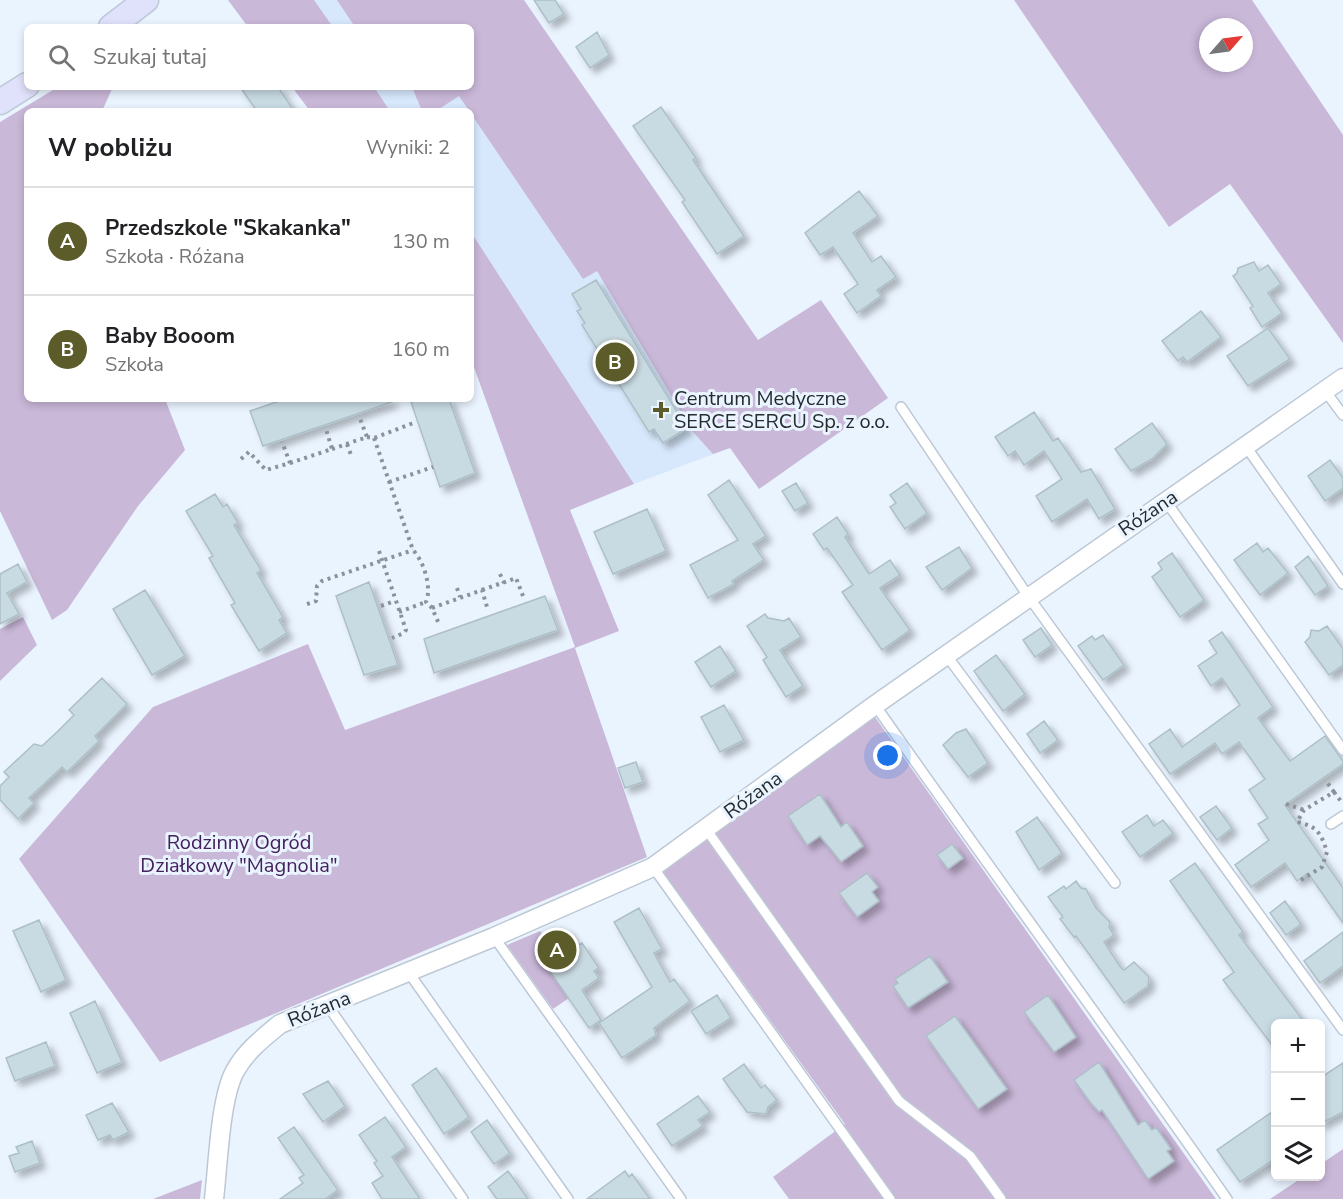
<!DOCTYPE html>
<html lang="pl">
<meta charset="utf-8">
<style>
:root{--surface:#fff;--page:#f2f2f2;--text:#202124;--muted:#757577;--line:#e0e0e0;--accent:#5c5c2a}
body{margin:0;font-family:"Nunito Sans",sans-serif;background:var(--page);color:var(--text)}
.controls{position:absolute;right:18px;bottom:18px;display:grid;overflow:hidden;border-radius:9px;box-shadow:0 3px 9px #0003}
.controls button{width:54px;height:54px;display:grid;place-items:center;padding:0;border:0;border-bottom:2px solid var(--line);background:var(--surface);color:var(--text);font:30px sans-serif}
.compass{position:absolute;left:1199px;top:18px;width:54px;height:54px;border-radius:50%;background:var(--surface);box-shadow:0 3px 9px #0003;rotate:62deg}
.you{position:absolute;left:888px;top:756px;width:21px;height:21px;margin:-15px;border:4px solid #fff;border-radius:50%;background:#1a73e8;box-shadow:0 0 0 9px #1a73e833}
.badge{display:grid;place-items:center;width:39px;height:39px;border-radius:50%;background:var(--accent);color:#fff;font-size:20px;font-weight:700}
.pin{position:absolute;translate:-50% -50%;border:3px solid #fff;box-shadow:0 2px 6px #0006}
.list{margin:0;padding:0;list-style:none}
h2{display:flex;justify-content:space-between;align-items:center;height:78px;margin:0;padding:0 24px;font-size:26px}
h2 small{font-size:20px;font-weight:400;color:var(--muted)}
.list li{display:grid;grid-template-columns:39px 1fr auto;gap:18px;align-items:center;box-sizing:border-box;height:108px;padding:0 24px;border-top:2px solid var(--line)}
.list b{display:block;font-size:22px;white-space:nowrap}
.list p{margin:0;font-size:20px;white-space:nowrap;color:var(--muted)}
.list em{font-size:20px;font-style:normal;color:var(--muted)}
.icon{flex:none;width:33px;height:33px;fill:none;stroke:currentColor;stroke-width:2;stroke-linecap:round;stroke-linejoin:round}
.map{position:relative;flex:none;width:1343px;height:1199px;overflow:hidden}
.search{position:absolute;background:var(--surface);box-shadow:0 3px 9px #0003;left:24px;top:24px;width:450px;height:66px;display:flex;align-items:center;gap:15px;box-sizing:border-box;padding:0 21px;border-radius:9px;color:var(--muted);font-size:22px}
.panel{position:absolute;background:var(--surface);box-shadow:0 3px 9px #0003;left:24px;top:108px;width:450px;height:294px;border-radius:9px}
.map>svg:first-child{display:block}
.built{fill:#d7e8fc}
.green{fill:#cab8d9;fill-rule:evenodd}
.building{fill:#c8dae2;stroke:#adbfc7;stroke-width:1.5;filter:url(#shadow)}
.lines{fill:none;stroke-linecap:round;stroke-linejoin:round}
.lane-casing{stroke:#bdc8d5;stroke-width:12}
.street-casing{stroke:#bdc8d5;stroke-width:21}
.secondary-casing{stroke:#bdc8d5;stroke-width:27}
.path{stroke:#8b929a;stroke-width:4;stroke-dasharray:3 4.5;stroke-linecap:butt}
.lane{stroke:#fff;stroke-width:9}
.street{stroke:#fff;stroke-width:18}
.secondary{stroke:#e0e1fa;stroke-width:24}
.poi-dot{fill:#5c5c2a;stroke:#eaf4ff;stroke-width:2}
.labels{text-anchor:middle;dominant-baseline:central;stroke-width:6;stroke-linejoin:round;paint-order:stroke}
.poi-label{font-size:20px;fill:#262b30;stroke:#eaf4ff;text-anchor:start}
.street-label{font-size:20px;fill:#262b30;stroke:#eaf4ff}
.park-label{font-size:20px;fill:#44215c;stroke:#eaf4ff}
</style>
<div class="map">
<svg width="1343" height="1199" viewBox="0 0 1343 1199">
<defs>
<filter id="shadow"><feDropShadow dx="5.5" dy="5.5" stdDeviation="3" flood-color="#0004"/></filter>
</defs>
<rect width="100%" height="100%" fill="#eaf4ff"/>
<!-- built -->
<path class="built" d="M314 0H426L445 27H333Z
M471 66 730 448 634 484 471 232V111H390L374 87H471Z"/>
<!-- green -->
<path class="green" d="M228 0H314L333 27H248Z
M337 0H524L758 340 821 300 888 398 759 489 730 448 713 454 693 432 597 271 583 279 459 96 436 111H422L412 87H471V27H355Z
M1014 0H1252L1343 135V343L1230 184 1169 227ZM1208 27H1244V63H1208Z
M58 87H113L102 111H27V399H165L185 450 138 506 67 610 52 620 0 511V122Z
M292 87H374L390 111H310Z
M471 232 634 484 570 510 619 631 575 648 647 857 160 1062 19 859 153 707 308 644 345 730 575 647 471 359Z
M23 617 37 645 0 681V629Z
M875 717 1216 1199H789L773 1177 845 1124 663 872 808 763Z
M540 931 548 942 536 951 569 998 553 1009 507 945Z
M1343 1149V1199H1270L1303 1177 1320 1176 1321 1164Z
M202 1180 200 1199H153Z"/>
<!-- building -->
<path class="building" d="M534 0H555L564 14 549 23Z
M597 32 609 55 590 68 576 47Z
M240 87H278L294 111H257Z
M661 107 696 158 693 160 744 236 717 254 682 202 685 200 633 126Z
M859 191 878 216 853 233 872 262 881 256 896 277 877 290 881 296 857 313 844 294 858 284 833 247 820 255 805 233Z
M1254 262 1259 271 1268 265 1281 284 1268 293 1282 313 1262 327 1250 308 1253 306 1233 276 1237 273 1238 268Z
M596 280 687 428 663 443 654 429 649 432 582 325 585 323 577 311 581 309 572 294Z
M1201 311 1221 337 1187 362 1183 357 1178 361 1162 341Z
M1268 328 1290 359 1248 386 1227 356Z
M285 399H392V402L263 446 250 411Z
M421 399H449L475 473 440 487 411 402Z
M1034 412 1053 441 1058 438 1081 472 1091 469 1115 509 1099 519 1087 499 1052 522 1036 496 1062 479 1044 451 1024 465 1015 451 1008 456 995 437Z
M1152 423 1167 444 1152 459 1131 471 1115 449Z
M1330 460 1343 478V488L1325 501 1308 476Z
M729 480 766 536 753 544 764 560 732 581 734 584 708 598 690 565 738 540 708 495Z
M796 483 808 503 795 511 782 491Z
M907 483 927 513 905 529 890 507 896 503 890 495Z
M215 494 223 507 227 504 238 523 234 525 261 570 257 573 283 617 279 620 287 633 259 651 231 605 235 603 209 558 213 556 186 511Z
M647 509 666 551 613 574 594 532Z
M837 517 848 534 845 537 869 574 890 560 900 575 880 588 910 630 882 650 842 592 853 585 827 548 824 550 813 534Z
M1257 543 1263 552 1268 548 1288 573 1260 595 1234 560Z
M959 547 972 568 942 590 926 567Z
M1172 553 1204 600 1180 617 1152 577 1162 569 1158 563Z
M1308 556 1328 586 1315 595 1295 567Z
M18 564 27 582 7 593 19 614 0 624V574Z
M369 582 398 665 364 675 336 596Z
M145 590 185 656 152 675 113 609Z
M545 596 558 630 434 673 424 639Z
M765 614 768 618 784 621 789 618 801 637 780 650 803 686 786 697 763 660 767 657 747 626Z
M1327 626 1343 649V665L1329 675 1305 642 1310 637 1311 630 1319 631Z
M1041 628 1052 645 1035 657 1023 640Z
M1222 632 1273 707 1258 718 1290 761 1325 736 1343 761V764L1285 805 1343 888V923L1308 873 1297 881 1285 863 1251 887 1235 865 1269 840 1258 824 1268 818 1249 790 1265 779 1239 742 1222 754 1215 743 1170 774 1149 744 1170 729 1182 747 1240 705 1222 678 1211 686 1198 666 1217 653 1209 641Z
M1103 635 1124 665 1103 680 1078 646 1092 636 1095 640Z
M720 646 736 671 711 687 695 662Z
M996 655 1025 694 1003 711 974 671Z
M102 678 127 704 95 736 99 741 67 772 62 767 29 798 34 803 18 819 0 800V786L9 777 4 772 34 744 42 746 58 731 74 715 69 710Z
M724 705 744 740 720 752 701 717Z
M1044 721 1058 740 1040 753 1027 734Z
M966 729 988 763 968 777 943 745 956 733Z
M636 762 643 782 625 788 618 768Z
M820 794 841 827 847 822 863 846 841 862 820 836 807 845 788 816Z
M1216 806 1232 828 1217 840 1200 817Z
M1147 815 1154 826 1163 820 1173 833 1140 857 1122 832Z
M1037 817 1062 853 1039 870 1016 832Z
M952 844 963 858 948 869 937 855Z
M1195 863 1243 932 1239 935 1305 1023H1275V1049L1223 980 1234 972 1170 881Z
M867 873 878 887 872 892 879 901 857 917 839 893Z
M1076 881 1081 888 1086 889 1096 908 1110 922 1109 927 1114 935 1104 942 1121 968 1124 970 1134 962 1149 977 1148 986 1124 1003 1076 936 1074 937 1060 919 1063 917 1048 897 1064 886 1066 889Z
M1285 901 1301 924 1286 935 1270 913Z
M639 908 662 949 654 953 670 982 674 979 690 1001 654 1028 656 1035 622 1058 599 1023 652 987 614 922Z
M39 920 66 980 41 992 13 931Z
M565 930 577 946 582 943 599 968 594 971 599 978 582 990 601 1020 589 1028 536 951Z
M1343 932V966L1320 983 1304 961Z
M930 956 948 982 908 1008 893 986 898 983 895 979Z
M717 995 731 1018 706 1034 691 1011Z
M1048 995 1076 1037 1054 1052 1024 1012Z
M95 1001 122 1062 97 1073 70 1013Z
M955 1016 1007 1089 978 1109 926 1036Z
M46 1042 55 1066 15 1081 6 1058Z
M1099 1062 1138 1125 1145 1120 1152 1130 1156 1127 1171 1149 1167 1151 1174 1161 1148 1179 1102 1110 1099 1112 1090 1102 1074 1080Z
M1343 1063V1112L1320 1124V1078Z
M744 1064 761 1088 765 1085 777 1100 768 1107 766 1114 747 1112 723 1079Z
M436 1068 469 1117 444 1134 412 1085Z
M328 1081 345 1106 323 1122 303 1094Z
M698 1096 710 1112 698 1120 703 1126 672 1146 657 1124Z
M112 1103 129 1132 113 1140 110 1135 98 1140 86 1115Z
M1275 1110V1159L1240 1182 1217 1150Z
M385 1117 406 1147 392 1157 420 1199H382L372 1183 383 1176 374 1163 377 1161 359 1135Z
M487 1120 510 1153 494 1164 471 1132Z
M294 1127 338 1190 325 1199H280L303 1183 299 1178 304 1175 278 1138Z
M32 1141 40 1163 15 1172 9 1156 19 1153 16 1147Z
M508 1171 528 1199H497L488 1187Z
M625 1171 629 1177 632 1174 650 1199H587Z"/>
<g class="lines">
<!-- lane casing -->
<g class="lane-casing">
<path id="lane" d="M1326 392 1343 415
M901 407 1028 596 1343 1030
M1247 448 1343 584
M1165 500 1343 750
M947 656 1115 883
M875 705C991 870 1111 1033 1227 1199
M1331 824 1343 816
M706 829 899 1101 970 1156 1001 1199
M653 867 890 1199
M494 937 681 1199
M409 973 568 1199
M328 1006 463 1199"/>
</g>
<!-- street casing -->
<g class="street-casing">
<path id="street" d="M214 1199C218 1166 220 1098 235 1071 246 1051 263 1038 280 1024L494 937 653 867 875 705 1343 378"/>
</g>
<!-- secondary casing -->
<g class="secondary-casing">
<path id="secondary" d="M111 27 146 0
M0 102 27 85"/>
</g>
<!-- path -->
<path class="path" d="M367 437 374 438 416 422
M374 438 413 550C424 562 432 587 426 602L432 608 439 624
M347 444 351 455
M332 449 367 437 359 416
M241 459 249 452 266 470 290 463 282 442
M290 463 332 449 326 429
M389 482 433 467
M379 551 406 630 404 633 392 638
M500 574 504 583
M457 588 460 597
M482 590 516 578 523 596
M307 604 316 601 317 586 322 581 413 550
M381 606 395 601
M432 608 482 590 487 607
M399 612 426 602
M1334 792 1343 804
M1286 804 1304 810
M1301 880 1322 867 1327 852C1321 833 1317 826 1297 822L1304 810 1334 792 1326 781"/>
<!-- lane -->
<use href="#lane" class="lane"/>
<!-- street -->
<use href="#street" class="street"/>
<!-- secondary -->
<use href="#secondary" class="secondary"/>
</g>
<!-- markers -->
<path class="poi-dot" d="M658 401h6v6h6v6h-6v6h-6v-6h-6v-6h6z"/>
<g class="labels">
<!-- poi labels -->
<g class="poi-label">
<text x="674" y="398">Centrum Medyczne<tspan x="674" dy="23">SERCE SERCU Sp. z o.o.</tspan></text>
</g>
<!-- street labels -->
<g class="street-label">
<text transform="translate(1148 513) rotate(-34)">Różana</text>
<text transform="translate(753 795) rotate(-36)">Różana</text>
<text transform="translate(319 1009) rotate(-22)">Różana</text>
</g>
<!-- park labels -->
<g class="park-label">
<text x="239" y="842">Rodzinny Ogród<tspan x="239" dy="23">Działkowy "Magnolia"</tspan></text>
</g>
</g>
</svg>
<div class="controls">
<button>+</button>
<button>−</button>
<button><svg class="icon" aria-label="layers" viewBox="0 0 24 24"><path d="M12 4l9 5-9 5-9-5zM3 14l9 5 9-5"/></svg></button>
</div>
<svg class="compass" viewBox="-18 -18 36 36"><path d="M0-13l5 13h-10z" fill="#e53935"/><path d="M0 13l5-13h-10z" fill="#757577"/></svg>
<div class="you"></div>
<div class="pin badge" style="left:557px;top:950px">A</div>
<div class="pin badge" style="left:615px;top:362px">B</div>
<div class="search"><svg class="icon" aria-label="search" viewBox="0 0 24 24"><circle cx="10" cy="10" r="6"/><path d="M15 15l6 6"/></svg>Szukaj tutaj</div>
<section class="panel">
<h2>W pobliżu<small>Wyniki: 2</small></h2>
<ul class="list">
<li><span class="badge">A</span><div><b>Przedszkole &quot;Skakanka&quot;</b><p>Szkoła · Różana</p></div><em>130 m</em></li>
<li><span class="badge">B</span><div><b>Baby Booom</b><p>Szkoła</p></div><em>160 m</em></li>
</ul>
</section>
</div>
